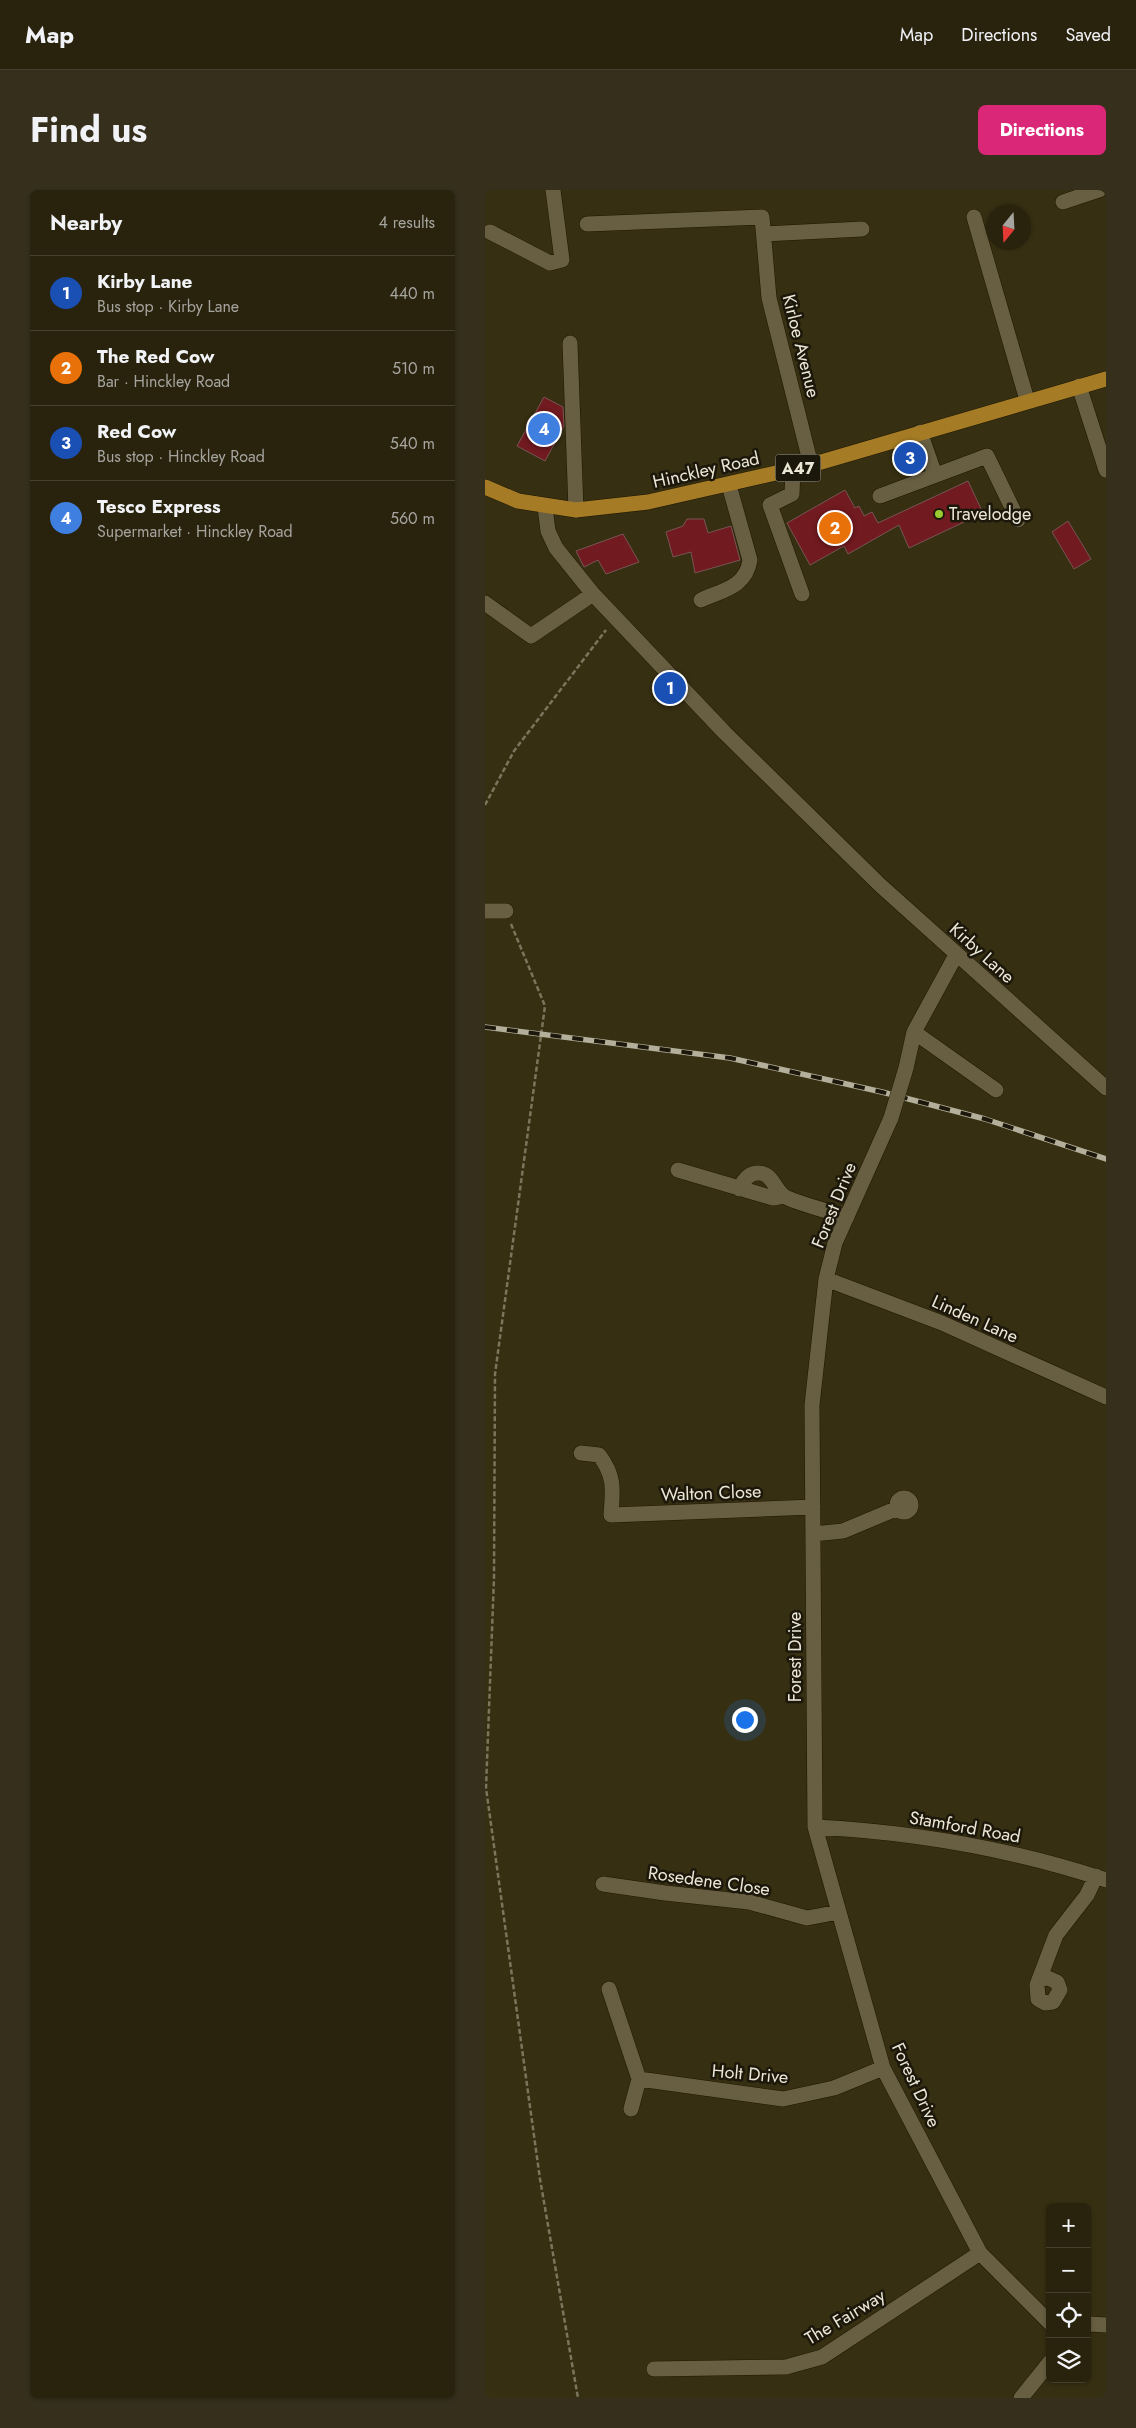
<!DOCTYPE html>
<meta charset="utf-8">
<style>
:root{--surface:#29230e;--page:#352f1c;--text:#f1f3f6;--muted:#a5a49e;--line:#45402e;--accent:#db2777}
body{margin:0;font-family:Jost,sans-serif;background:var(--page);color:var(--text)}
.controls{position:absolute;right:15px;bottom:15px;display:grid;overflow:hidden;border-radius:8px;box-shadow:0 1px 4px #0004}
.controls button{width:45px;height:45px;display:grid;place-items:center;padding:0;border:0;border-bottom:1px solid var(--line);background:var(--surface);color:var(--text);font:25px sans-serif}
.compass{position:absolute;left:501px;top:15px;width:45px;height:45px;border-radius:50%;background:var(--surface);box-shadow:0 1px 4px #0004;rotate:198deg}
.you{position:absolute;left:259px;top:1529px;width:18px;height:18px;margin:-12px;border:4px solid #fff;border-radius:50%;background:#1a73e8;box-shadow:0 0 0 8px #1a73e833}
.badge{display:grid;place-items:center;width:32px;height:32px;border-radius:50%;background:var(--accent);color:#fff;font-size:16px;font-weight:700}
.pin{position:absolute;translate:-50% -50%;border:2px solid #fff;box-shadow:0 1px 5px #0006}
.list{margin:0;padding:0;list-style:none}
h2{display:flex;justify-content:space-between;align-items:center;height:65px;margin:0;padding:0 20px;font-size:21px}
h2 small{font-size:16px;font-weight:400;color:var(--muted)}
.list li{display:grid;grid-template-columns:32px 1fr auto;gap:15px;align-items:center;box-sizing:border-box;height:75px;padding:0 20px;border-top:1px solid var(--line)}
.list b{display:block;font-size:19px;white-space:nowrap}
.list p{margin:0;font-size:16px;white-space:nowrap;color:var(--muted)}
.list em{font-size:16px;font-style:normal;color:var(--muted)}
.icon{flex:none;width:28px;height:28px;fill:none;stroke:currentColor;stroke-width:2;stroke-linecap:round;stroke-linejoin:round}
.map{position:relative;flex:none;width:621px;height:2208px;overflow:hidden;border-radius:8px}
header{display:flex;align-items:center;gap:30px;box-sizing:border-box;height:70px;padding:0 25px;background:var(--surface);border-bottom:1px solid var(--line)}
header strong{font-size:24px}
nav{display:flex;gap:28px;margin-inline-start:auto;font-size:18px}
.intro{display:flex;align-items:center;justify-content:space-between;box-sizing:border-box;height:120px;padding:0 30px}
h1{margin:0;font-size:35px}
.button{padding:12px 22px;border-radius:8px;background:var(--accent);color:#fff;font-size:18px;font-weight:700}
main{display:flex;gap:30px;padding:0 30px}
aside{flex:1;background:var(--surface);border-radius:8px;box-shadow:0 1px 4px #0004}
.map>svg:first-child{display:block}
.building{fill:#711a1f;stroke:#775553}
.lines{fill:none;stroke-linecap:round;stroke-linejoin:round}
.minor-casing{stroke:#1e1700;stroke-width:16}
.major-casing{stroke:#1e1700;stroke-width:16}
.path{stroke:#7b755d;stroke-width:2.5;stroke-dasharray:5 2.5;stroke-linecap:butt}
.minor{stroke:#685f42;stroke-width:15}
.major{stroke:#a57c25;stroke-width:15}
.rail-casing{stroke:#b4af9a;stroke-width:5.5}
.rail{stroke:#1b170b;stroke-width:4;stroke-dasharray:11;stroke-linecap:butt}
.minor-bridge-casing{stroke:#1e1700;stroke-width:16;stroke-linecap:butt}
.minor-bridge{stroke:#685f42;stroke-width:15}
.poi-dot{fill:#9bcb32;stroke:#1b170b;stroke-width:2}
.labels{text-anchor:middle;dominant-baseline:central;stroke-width:5;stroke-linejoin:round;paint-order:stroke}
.shield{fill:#1b170b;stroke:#ada999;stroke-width:1}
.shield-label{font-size:16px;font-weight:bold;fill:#ebe7d6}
.street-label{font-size:18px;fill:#ebe7d6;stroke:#1b170b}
.poi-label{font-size:18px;fill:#ebe7d6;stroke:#1b170b;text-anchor:start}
</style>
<header>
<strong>Map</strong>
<nav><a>Map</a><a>Directions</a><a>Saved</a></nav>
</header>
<div class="intro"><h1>Find us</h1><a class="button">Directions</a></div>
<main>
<aside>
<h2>Nearby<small>4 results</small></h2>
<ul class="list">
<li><span class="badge" style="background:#1a4fb4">1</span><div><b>Kirby Lane</b><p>Bus stop · Kirby Lane</p></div><em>440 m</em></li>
<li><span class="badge" style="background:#e8710a">2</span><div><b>The Red Cow</b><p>Bar · Hinckley Road</p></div><em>510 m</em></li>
<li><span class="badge" style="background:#1a4fb4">3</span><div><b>Red Cow</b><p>Bus stop · Hinckley Road</p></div><em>540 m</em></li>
<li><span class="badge" style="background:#3f7fe0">4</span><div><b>Tesco Express</b><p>Supermarket · Hinckley Road</p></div><em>560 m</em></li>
</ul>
</aside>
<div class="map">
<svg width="621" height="2208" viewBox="0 0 621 2208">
<rect width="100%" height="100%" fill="#372f12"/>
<!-- building -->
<path class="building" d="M59 207 78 217 79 236 60 271 32 256Z
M483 291 498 323 424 358 414 335 363 364 359 356 325 375 302 333 360 300 370 318 374 316 379 326 387 322 393 333Z
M202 329H219L223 343 246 336 255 370 210 383 206 362 188 367 181 342 198 336Z
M583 331 606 369 589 379 567 342Z
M138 344 154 372 121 384 113 370 99 377 91 361Z"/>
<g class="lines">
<!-- minor casing -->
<g class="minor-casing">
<path id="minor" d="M578 12 614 0
M489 27 542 210
M102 34 277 27 284 108 326 275
M5 42 65 73 77 70 68 0
M279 44 377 39
M85 153 91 320
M594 196 621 280
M435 242 450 285
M308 279 307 304 285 315 317 404
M395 306 502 266 533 330
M60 317 63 341 71 358 108 404 240 543 395 695 621 898
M216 410C238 400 261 397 265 370L244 295
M0 413 46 446 108 404
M0 721H21
M429 842 511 900
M421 878 429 842 471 765
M406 928 350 1053 341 1089 327 1215 330 1637 398 1878 495 2063 565 2133
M193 980 288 1008 299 1006
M254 999C258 991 264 982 274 983 287 983 290 1000 299 1006 307 1012 350 1023 362 1027
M341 1089 457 1133 621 1207
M96 1263 114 1265C130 1286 128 1299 126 1325L328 1317
M412 1315a7 7 0 1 1 14 0a7 7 0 1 1-14 0Z
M328 1344 358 1341 413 1318
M330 1637C428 1642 527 1659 621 1690
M118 1694 180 1703 264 1712 322 1728 354 1722
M555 1789 563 1788 572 1792 575 1800 568 1812 560 1813 553 1809 552 1795 571 1745 602 1705 611 1686
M124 1799 154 1889 298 1909 349 1898 398 1878
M146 1919 154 1889
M602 2136 605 2134 621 2135
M169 2179 301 2177 337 2167 495 2063
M536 2208 565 2172"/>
</g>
<!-- major casing -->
<g class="major-casing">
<path id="major" d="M0 297 33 311 91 320 163 312 326 275 621 189"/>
</g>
<!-- path -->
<path class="path" d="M0 615 29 561 121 440
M26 734 60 816 10 1184 9 1388 1 1598 55 1989 93 2208"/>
<!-- minor -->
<use href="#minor" class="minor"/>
<!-- major -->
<use href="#major" class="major"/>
<!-- rail casing -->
<g class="rail-casing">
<path id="rail" d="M0 837 245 868 397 902 500 929 621 969"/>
</g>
<!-- rail -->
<use href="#rail" class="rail"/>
<!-- minor-bridge casing -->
<g class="minor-bridge-casing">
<path id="minor-bridge" d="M406 928 421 878"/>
</g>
<!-- minor-bridge -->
<use href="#minor-bridge" class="minor-bridge"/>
</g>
<!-- markers -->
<circle class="poi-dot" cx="454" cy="324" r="5"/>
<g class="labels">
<!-- shield labels -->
<rect class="shield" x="290.5" y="264.5" width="45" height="27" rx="4"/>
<g class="shield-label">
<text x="313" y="278">A47</text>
</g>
<!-- street labels -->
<g class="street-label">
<text transform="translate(316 156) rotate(76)">Kirloe Avenue</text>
<text transform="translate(221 280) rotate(-13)">Hinckley Road</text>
<text transform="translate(497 763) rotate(42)">Kirby Lane</text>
<text transform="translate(349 1015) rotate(-68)">Forest Drive</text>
<text transform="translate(490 1129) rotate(24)">Linden Lane</text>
<text transform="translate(226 1303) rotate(-2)">Walton Close</text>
<text transform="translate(310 1467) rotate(-90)">Forest Drive</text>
<text transform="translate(480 1637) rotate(10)">Stamford Road</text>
<text transform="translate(224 1691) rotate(8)">Rosedene Close</text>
<text transform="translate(265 1884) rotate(5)">Holt Drive</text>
<text transform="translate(431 1895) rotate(65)">Forest Drive</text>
<text transform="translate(360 2127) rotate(-31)">The Fairway</text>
</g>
<!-- poi labels -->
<g class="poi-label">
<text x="464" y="324">Travelodge</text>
</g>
</g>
</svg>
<div class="controls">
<button>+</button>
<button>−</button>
<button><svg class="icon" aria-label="locate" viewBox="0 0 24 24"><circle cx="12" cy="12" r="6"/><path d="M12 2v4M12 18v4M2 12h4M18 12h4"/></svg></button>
<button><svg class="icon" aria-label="layers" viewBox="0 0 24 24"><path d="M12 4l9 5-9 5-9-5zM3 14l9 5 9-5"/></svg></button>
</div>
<svg class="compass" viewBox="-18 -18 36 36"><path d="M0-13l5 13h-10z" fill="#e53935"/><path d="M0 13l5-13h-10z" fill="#a5a49e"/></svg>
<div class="you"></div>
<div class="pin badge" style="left:185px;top:498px;background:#1a4fb4">1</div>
<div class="pin badge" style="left:350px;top:338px;background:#e8710a">2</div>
<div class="pin badge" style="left:425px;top:268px;background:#1a4fb4">3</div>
<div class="pin badge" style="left:59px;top:239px;background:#3f7fe0">4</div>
</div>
</main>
